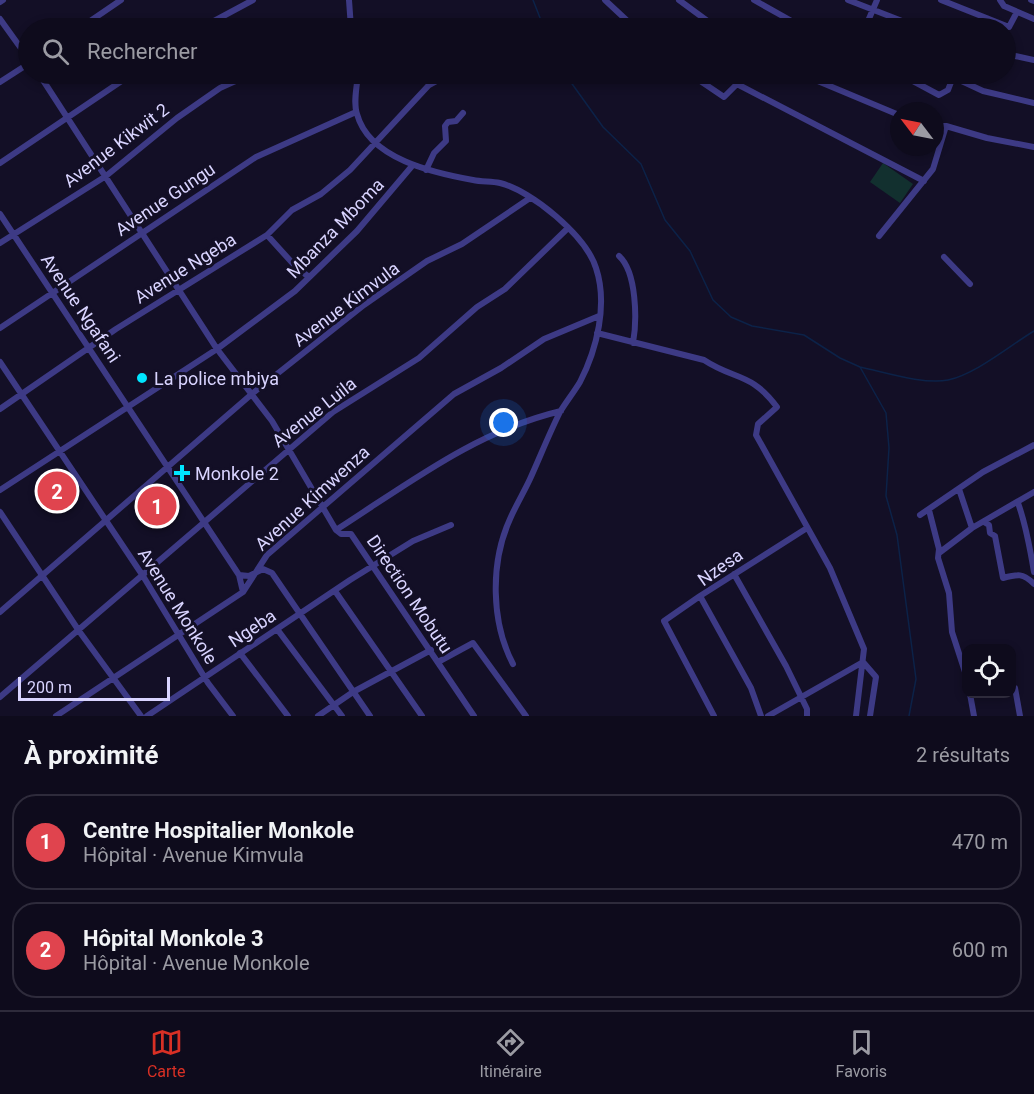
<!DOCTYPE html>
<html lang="fr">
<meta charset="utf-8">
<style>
:root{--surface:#0e0b1c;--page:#1c1929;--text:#f1f3f6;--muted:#9b9ba3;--line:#2e2b3b;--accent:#d93025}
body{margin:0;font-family:Roboto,sans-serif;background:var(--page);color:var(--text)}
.controls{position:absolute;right:18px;bottom:18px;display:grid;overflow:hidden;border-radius:12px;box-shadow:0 3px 9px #0003}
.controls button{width:54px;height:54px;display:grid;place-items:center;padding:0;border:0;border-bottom:2px solid var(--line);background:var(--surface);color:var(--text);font:30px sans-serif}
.compass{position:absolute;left:890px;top:102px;width:54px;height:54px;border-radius:50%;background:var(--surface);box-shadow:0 3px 9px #0003;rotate:302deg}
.scale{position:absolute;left:18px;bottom:15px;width:152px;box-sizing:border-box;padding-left:6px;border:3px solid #d9d4ff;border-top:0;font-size:16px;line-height:21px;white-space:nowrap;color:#d9d4ff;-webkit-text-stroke:4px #130f26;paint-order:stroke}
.you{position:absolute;left:504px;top:423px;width:21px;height:21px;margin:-15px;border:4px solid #fff;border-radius:50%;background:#1a73e8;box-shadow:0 0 0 9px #1a73e833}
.badge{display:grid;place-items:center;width:39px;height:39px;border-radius:50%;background:var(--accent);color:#fff;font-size:20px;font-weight:700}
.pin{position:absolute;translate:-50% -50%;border:3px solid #fff;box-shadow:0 2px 6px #0006}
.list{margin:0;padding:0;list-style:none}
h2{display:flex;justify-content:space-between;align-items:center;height:78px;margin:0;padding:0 24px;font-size:26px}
h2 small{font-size:20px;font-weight:400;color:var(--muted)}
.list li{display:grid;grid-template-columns:39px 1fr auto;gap:18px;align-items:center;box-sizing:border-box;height:96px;margin:0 12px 12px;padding:0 12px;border:2px solid var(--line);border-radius:24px}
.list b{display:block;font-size:22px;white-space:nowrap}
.list p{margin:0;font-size:20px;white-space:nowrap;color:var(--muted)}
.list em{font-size:20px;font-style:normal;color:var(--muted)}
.icon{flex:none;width:33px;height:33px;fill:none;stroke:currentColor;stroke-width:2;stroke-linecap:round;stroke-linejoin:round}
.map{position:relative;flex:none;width:1034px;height:716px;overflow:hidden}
.search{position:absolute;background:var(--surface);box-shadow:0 3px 9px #0003;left:18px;right:18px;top:18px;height:66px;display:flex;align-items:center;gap:15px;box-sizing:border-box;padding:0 21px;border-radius:33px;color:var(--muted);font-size:22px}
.sheet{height:294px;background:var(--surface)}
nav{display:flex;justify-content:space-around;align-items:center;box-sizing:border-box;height:84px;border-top:2px solid var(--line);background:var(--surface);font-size:16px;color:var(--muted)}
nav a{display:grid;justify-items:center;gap:3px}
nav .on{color:var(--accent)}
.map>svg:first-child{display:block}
.green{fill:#12302f}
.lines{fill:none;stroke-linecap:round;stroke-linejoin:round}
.stream{stroke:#0c2248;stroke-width:1.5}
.minor{stroke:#3d3a85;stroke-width:6}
.poi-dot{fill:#00e5ff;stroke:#130f26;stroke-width:2}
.labels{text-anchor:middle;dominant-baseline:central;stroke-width:6;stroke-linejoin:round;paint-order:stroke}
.street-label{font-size:18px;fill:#d9d4ff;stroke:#130f26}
.poi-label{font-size:18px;fill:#d9d4ff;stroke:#130f26;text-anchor:start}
</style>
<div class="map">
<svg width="1034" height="716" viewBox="0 0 1034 716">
<rect width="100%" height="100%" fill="#130f26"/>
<!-- green -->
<path class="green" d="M883 163 913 184 900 203 870 182Z"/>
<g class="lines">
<!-- stream -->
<path class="stream" d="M533 0 544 28
M565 74 603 127 641 164 665 220 690 251 713 300 731 317 752 326 804 335 840 358 860 367 886 413 889 448 886 496 897 535 916 679 909 716
M860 367C884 372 924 385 948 380 976 374 1009 346 1034 331"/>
<!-- minor -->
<path class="minor" d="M349 0 351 28
M605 0 635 28
M679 0 717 28
M754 0 804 28
M848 0 920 28
M941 0 1009 27 1017 12
M1000 0 1004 6 1034 19
M1031 0 1034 1
M0 2 3 0
M0 19 28 58
M80 28 121 0
M201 28 253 0
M865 28 877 0
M1006 54 1034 60
M39 74 217 349 272 421 336 530 341 534H351L474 716
M358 74C357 86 353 103 357 114 369 159 434 173 473 180 482 182 491 181 500 183 532 191 586 236 596 268 608 304 597 349 580 382 574 392 566 402 560 412 549 434 540 457 530 479 524 492 516 505 510 519 490 563 491 622 513 664
M690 74 724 97 737 84 924 181
M801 74 899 115
M900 74 939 95 948 90 953 77 983 91 1034 103
M0 82 28 64
M935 126H946L987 138 1034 147
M0 163 132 74
M426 170 434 153 446 141 445 126 448 122 456 121 463 113
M0 214 239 575 249 576 263 569 272 573 370 716
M267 235 296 267 309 277
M879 236 933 169 946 126
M0 243 106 176 177 118 220 88 251 74
M619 256C637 272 637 321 633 343
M944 257 970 284
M0 328 256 157 356 112
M597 333 704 360C734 380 751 372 777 407L758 424 756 435 830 568 864 649 856 716
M0 362 143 576 208 683 233 716
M0 409 116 329 267 235 292 210 321 194 350 170 429 85 449 74
M959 489 972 528
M0 490 217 349 295 291 357 231 412 166
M1018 503C1026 525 1030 548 1034 572
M929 510 939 549 938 558 949 593 952 632 966 675
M0 512 79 631 141 716
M920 515 983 472 1034 445
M984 522 989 525 990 533 995 536 1003 578C1018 574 1023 573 1034 584
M336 530C408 484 476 431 561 411
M939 553 972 528 1034 492
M734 574 786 666 807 709V716
M239 575 243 592
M335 591 422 716
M700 596 664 621 714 716
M0 612 253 393 364 305 427 261 462 244 530 198
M277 629 342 716
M240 653 288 716
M438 662 473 643 526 716
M863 662 876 677 870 716
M1015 688 1020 716
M970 694 974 716
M0 697 333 412 419 358 477 307 505 289 568 228
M56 716 243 592 267 555 454 394 501 368 544 339 599 316
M147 716 350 580 413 541 451 525
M318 716 353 692 431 650
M761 716 751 688 700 596 807 528
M768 716 863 662"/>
</g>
<!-- markers -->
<g class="poi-dot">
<circle cx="142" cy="378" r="6"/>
<path d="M179 464h6v6h6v6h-6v6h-6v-6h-6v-6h6z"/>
</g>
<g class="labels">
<!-- street labels -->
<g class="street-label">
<text transform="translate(116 145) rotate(-37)">Avenue Kikwit 2</text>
<text transform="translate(165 199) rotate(-34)">Avenue Gungu</text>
<text transform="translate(335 228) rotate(-46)">Mbanza Mboma</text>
<text transform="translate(185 268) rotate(-32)">Avenue Ngeba</text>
<text transform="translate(346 304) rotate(-37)">Avenue Kimvula</text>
<text transform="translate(81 308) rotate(56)">Avenue Ngafani</text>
<text transform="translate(314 412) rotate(-38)">Avenue Luila</text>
<text transform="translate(312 498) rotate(-42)">Avenue Kimwenza</text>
<text transform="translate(720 567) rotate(-35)">Nzesa</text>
<text transform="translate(410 594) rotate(56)">Direction Mobutu</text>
<text transform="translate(178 606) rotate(58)">Avenue Monkole</text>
<text transform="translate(252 628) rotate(-34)">Ngeba</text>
</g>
<!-- poi labels -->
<g class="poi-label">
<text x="154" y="378">La police mbiya</text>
<text x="195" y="473">Monkole 2</text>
</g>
</g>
</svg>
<div class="controls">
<button><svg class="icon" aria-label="locate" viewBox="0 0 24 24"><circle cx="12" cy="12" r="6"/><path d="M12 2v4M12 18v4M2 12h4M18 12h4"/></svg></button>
</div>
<svg class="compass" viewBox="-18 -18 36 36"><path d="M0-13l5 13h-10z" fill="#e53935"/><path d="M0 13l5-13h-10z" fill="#9b9ba3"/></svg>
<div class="scale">200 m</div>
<div class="you"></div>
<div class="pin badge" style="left:157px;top:506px;background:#e0444e">1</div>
<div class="pin badge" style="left:57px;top:491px;background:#e0444e">2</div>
<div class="search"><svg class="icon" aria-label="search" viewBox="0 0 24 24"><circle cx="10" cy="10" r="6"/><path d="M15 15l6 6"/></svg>Rechercher</div>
</div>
<section class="sheet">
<h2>À proximité<small>2 résultats</small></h2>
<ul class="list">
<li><span class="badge" style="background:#e0444e">1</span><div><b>Centre Hospitalier Monkole</b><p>Hôpital · Avenue Kimvula</p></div><em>470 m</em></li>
<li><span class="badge" style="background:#e0444e">2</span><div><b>Hôpital Monkole 3</b><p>Hôpital · Avenue Monkole</p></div><em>600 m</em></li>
</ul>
</section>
<nav>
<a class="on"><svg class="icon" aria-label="map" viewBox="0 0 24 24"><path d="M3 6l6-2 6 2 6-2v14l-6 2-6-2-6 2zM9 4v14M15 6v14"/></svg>Carte</a>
<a><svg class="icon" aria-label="directions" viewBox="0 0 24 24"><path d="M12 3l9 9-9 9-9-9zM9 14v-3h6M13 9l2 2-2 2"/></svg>Itinéraire</a>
<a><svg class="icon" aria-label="saved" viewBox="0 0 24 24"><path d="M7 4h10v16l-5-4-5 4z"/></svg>Favoris</a>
</nav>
